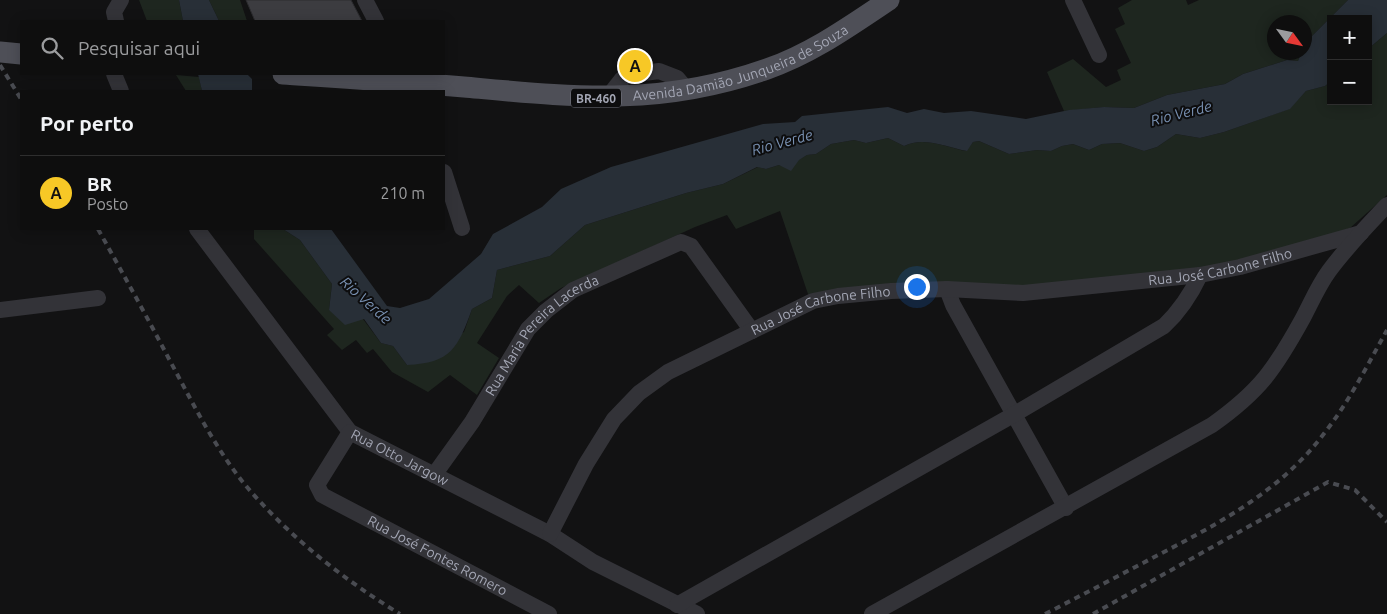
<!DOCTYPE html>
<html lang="pt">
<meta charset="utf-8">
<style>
:root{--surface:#0e0e0e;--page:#1c1c1c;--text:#f1f3f6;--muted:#9b9c9e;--line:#2e2e2e;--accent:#f7c826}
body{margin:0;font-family:Ubuntu,sans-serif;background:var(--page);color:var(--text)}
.controls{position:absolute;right:15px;top:15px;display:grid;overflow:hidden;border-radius:0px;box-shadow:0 2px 12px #0003}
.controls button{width:45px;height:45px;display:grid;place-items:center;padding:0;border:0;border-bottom:1px solid var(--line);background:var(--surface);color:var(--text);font:25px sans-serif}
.compass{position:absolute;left:1267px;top:15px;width:45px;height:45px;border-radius:50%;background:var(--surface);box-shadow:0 2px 12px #0003;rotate:123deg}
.you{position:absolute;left:916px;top:286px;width:18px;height:18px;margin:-12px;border:4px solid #fff;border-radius:50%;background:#1a73e8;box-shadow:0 0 0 8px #1a73e833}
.badge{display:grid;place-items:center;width:32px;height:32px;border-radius:50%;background:var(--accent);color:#111;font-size:16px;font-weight:700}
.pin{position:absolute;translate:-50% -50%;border:2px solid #fff;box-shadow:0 1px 5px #0006}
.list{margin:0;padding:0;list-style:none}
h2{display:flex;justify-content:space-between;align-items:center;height:65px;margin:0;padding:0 20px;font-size:21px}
h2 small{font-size:16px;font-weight:400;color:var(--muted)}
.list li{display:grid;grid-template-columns:32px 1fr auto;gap:15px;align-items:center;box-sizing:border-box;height:75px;padding:0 20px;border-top:1px solid var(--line)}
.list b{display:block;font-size:19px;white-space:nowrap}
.list p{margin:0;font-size:16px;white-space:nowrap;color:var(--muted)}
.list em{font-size:16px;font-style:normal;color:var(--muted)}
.icon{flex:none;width:28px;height:28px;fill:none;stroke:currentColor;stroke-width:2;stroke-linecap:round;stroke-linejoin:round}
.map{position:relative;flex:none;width:1387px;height:614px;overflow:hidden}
.search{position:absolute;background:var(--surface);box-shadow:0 2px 12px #0003;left:20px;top:20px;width:425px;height:55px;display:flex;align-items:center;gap:12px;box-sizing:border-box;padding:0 18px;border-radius:0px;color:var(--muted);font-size:19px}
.panel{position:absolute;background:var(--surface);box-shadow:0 2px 12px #0003;left:20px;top:90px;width:425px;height:140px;border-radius:0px}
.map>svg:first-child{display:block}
.green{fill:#1e261f}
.water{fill:#282f37}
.building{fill:#3c3c40;stroke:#2c2c2f}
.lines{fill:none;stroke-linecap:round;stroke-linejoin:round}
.minor{stroke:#333338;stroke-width:16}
.major{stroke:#4e4f57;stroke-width:21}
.rail{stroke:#494b51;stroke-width:4;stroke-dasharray:6 5;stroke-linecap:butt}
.labels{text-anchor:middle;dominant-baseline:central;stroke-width:4;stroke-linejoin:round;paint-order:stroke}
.shield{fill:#0d0d0e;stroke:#767882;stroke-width:1}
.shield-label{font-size:12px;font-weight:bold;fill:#a3a6b4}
.street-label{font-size:14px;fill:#a3a6b4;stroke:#0d0d0e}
.water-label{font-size:15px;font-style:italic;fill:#7890b1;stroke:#0d0d0e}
</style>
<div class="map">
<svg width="1387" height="614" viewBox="0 0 1387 614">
<rect width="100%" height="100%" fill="#121213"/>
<!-- green -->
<path class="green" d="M139 0H179L183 21H147Z
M209 0H240L247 21H219Z
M1132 0H1186L1188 5 1199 0H1348L1305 43 1304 22H1274V52L1301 53 1298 61 1287 60 1243 74 1225 84 1167 95 1134 108 1104 107 1064 111 1047 72 1073 59 1106 87 1121 80 1117 70 1131 63 1115 29 1125 24 1118 8Z
M1387 33V195L1350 228 1237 264 1026 287 894 283 808 294 780 211 736 229 727 215 695 227 561 288 539 303 519 285 507 296 477 343 499 358 477 395 450 375 428 392 392 372 373 349 367 353 356 340 342 350 327 335 334 329 254 239V229H283L300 240 332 284 329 310 363 319 381 343 393 346 407 365 464 332 472 309 492 298 497 270 550 256 585 225 686 193 723 184 758 167 766 169 779 165 786 167 807 155 816 154 831 144 854 140 866 143 888 138 904 146C923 136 947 147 966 151L973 142 979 141 1009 154 1037 150 1051 151 1062 146 1073 144 1089 150 1102 144 1120 143 1144 151 1157 147 1176 134 1200 138 1224 132 1289 109 1306 91 1325 86 1331 81V101H1368V49Z
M176 75 199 77 202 91H186Z"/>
<!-- water -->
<path class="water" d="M179 0H209L219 21H183Z
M1348 0H1387V33L1368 49V19H1331V81L1325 86 1306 91 1290 109 1224 132 1200 138 1176 134 1157 147 1144 151 1120 143 1102 144 1089 150 1073 144 1062 146 1051 151 1037 150 1009 154 979 141 973 142 967 151C947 147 923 136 904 146L888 138 866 143 854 140 831 144 816 154 807 155 799 160 791 171 779 165 766 169 757 167 723 184 686 193 585 225 550 256 497 270 492 298 472 309C458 348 451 363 407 365L393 346 381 343 364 319 345 325 329 310 332 284 300 240 283 229H331L387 306 400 308 429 299 481 254 493 234 542 207 561 189 611 167 763 124 795 122 802 116 888 107 907 113 924 109 944 113 971 111 1026 119 1069 110 1104 107 1134 108 1167 95 1225 84 1243 74 1287 60 1298 61 1301 53 1304 52 1305 43Z
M198 74H247L252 79V91H202Z"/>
<!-- building -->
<path class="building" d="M246 0H351L362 21H255Z"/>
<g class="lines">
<!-- minor -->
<g class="minor">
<path d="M365 0 376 21"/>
<path d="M1073 0 1099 55"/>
<path d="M116 21 114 12 121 0"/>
<path d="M114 74 121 91"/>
<path d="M607 98 622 79 629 75 659 71 677 78 688 91"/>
<path d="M444 172 462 228"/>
<path id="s1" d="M197 229 350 432 550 534 593 562 697 614"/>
<path d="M947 289 953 305 1066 508"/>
<path d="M0 310 98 298"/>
<path id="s2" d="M350 432 317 485 322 495 549 614"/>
<path id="s3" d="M434 475 472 422 528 329 546 311 573 290 681 242 691 246 752 331"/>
<path id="s4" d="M550 534 586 464 614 419 639 393 668 372 813 301 838 296 891 291 947 289 1023 293 1200 275 1240 267 1361 233"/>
<path d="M677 605 1013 415 1164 326C1180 311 1191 294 1200 275"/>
<path d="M872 614 1212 425C1260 391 1275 369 1303 318 1311 303 1318 286 1329 271 1346 248 1367 226 1387 205"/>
</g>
<!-- major -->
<g class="major">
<path d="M0 52 21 54"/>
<path id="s5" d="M283 74C343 78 404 82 464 87 575 97 659 107 767 69 811 54 850 26 889 0"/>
</g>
<!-- rail -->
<path class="rail" d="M0 65 21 99
M98 229C122 272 146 315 169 359 194 405 218 455 253 494 296 542 346 581 400 614
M1045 614C1084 594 1122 574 1160 554 1222 522 1283 489 1326 431 1350 400 1368 364 1387 330
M1093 614 1328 482 1355 490 1387 522"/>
</g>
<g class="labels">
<!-- shield labels -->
<rect class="shield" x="571" y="88.5" width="50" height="19" rx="4"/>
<g class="shield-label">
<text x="596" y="98">BR-460</text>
</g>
<!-- street labels -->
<g class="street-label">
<text stroke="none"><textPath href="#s5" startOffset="464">Avenida Damião Junqueira de Souza</textPath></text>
<text stroke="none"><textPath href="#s4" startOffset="775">Rua José Carbone Filho</textPath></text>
<text stroke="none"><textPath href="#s4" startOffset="370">Rua José Carbone Filho</textPath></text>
<text stroke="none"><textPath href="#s3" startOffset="179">Rua Maria Pereira Lacerda</textPath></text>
<text stroke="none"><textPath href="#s1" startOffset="310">Rua Otto Jargow</textPath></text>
<text stroke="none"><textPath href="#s2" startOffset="204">Rua José Fontes Romero</textPath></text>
</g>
<!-- water labels -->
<g class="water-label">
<text transform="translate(1181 113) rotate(-14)">Rio Verde</text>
<text transform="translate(782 142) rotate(-15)">Rio Verde</text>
<text transform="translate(366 300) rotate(42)">Rio Verde</text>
</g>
</g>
</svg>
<div class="controls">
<button>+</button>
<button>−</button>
</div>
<svg class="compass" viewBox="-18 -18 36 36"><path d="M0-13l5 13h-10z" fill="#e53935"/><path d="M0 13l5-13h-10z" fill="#9b9c9e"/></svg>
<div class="you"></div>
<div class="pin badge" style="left:635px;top:66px">A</div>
<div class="search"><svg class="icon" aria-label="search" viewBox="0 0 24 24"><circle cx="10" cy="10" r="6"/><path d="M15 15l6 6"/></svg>Pesquisar aqui</div>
<section class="panel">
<h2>Por perto<small></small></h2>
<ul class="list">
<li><span class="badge">A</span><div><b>BR</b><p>Posto</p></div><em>210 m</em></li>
</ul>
</section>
</div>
